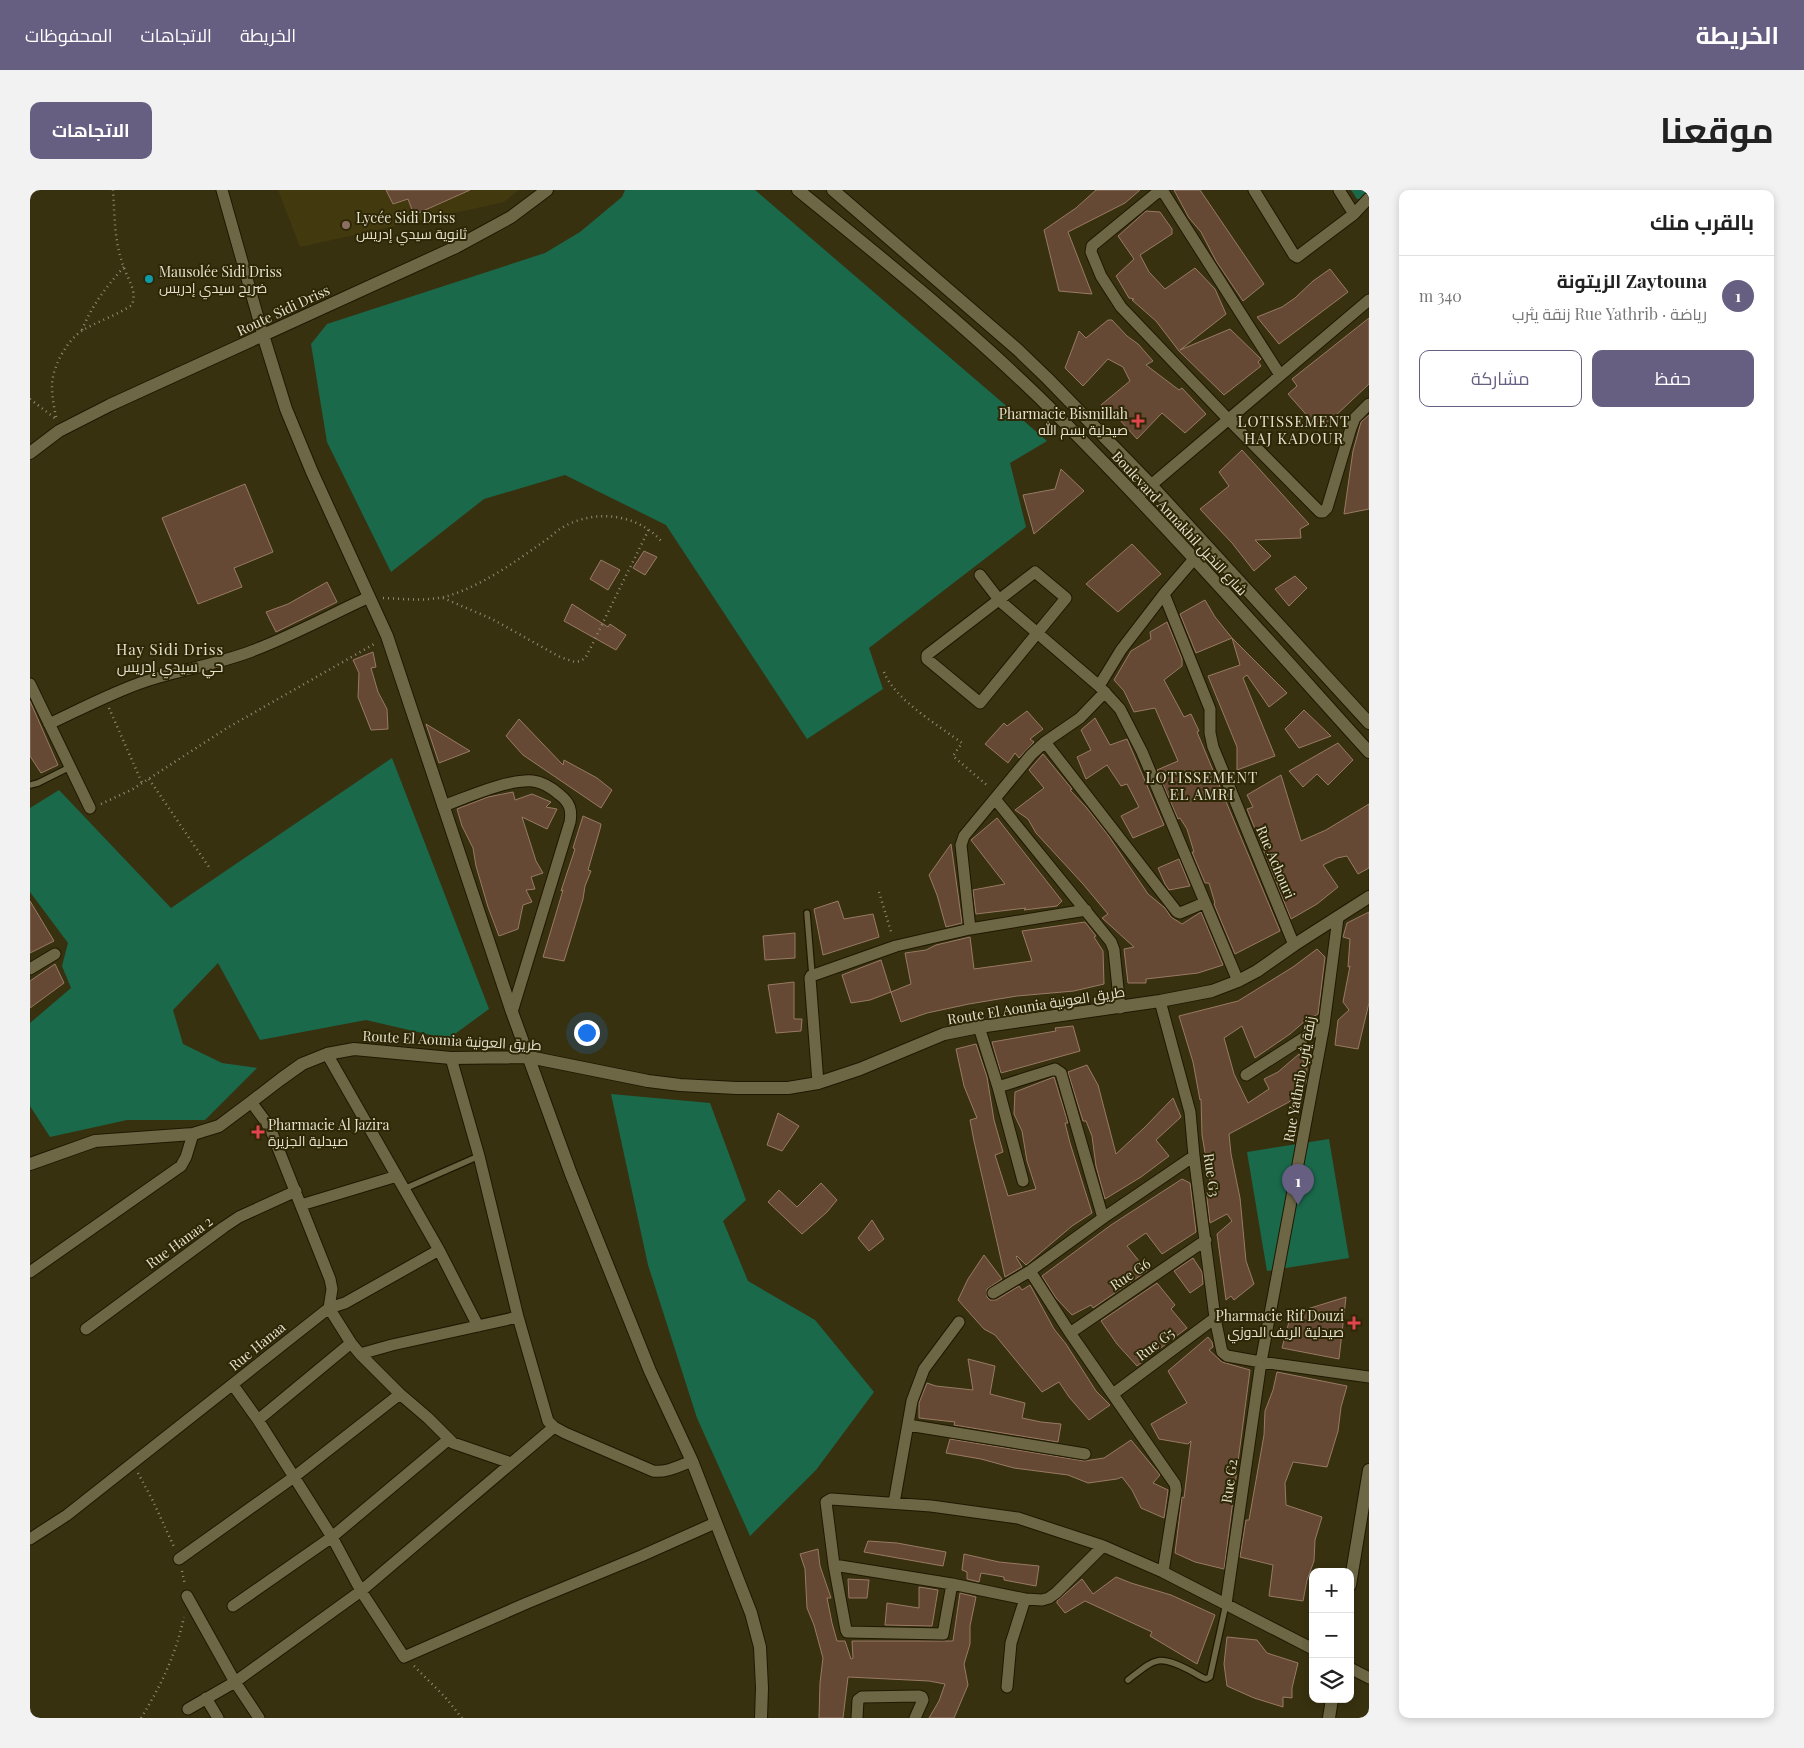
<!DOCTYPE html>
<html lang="ar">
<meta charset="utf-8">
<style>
:root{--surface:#fff;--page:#f2f2f2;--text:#222;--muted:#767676;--line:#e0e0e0;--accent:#665f81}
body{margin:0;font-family:"Playfair Display",Cairo,serif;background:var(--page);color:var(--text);direction:rtl}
.controls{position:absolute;right:15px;bottom:15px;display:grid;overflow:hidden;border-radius:10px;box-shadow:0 2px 8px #0003}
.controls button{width:45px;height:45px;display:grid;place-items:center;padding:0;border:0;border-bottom:1px solid var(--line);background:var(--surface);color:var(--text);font:25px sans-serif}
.you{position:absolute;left:556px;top:842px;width:18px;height:18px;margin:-12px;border:4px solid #fff;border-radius:50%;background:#1a73e8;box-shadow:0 0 0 8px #1a73e833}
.badge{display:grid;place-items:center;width:32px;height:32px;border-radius:50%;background:var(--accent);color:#fff;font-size:16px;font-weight:700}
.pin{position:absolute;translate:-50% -41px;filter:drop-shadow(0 1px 2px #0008)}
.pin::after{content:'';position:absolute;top:26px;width:18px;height:15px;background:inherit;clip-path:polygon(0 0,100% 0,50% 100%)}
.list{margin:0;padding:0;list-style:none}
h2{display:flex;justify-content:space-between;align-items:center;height:65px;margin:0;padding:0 20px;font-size:21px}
h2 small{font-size:16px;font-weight:400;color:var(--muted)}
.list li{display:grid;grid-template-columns:32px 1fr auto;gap:15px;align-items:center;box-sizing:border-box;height:80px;padding:0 20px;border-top:1px solid var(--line)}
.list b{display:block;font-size:19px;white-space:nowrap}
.list p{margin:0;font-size:16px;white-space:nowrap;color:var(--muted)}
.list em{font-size:16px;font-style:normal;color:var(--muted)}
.actions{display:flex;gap:10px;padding:15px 20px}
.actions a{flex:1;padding:11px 0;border:1px solid var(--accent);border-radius:10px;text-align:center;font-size:18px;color:var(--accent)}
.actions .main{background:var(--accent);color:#fff}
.icon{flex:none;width:28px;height:28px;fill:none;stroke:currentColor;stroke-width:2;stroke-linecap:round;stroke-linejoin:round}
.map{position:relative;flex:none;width:1339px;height:1528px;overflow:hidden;direction:ltr;border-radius:10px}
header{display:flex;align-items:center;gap:30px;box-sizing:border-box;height:70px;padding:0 25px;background:var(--accent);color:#fff}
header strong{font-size:24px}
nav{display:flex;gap:28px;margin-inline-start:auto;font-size:18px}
.intro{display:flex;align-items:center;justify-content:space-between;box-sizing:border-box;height:120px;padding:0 30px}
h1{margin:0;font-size:35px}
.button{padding:12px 22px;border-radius:10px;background:var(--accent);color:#fff;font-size:18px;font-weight:700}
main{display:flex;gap:30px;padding:0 30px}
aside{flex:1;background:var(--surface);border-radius:10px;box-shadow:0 2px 8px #0003}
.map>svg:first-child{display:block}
.built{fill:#42390f}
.green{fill:#1a694b}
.building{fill:#654934;stroke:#987a63}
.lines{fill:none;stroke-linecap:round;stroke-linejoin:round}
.lane-casing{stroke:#1f1800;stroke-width:8}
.street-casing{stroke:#1f1800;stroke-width:13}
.secondary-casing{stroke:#1f1800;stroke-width:14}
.path{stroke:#928c73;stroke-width:2.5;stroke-dasharray:1 4;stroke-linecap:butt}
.lane{stroke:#6e6745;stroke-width:5.5}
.street{stroke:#6e6745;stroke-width:11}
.secondary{stroke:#6e6745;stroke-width:12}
.education-dot{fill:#8d6e63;stroke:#2e2705;stroke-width:2}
.culture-dot{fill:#0f9aa8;stroke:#2e2705;stroke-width:2}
.health-dot{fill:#e0444e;stroke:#2e2705;stroke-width:2}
.labels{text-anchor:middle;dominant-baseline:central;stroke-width:4;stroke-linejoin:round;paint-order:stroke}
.poi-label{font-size:14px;fill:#e4e0ce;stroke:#2e2705;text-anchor:start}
.street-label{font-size:14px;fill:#e4e0ce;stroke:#2e2705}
.neighbourhood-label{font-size:15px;letter-spacing:1px;fill:#e4e0ce;stroke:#2e2705}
</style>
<header>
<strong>الخريطة</strong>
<nav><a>الخريطة</a><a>الاتجاهات</a><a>المحفوظات</a></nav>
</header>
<div class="intro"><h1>موقعنا</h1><a class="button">الاتجاهات</a></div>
<main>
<aside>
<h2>بالقرب منك<small></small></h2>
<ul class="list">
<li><span class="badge">1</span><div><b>Zaytouna الزيتونة</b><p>رياضة · Rue Yathrib زنقة يثرب</p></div><em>340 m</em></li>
</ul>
<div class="actions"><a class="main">حفظ</a><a>مشاركة</a></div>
</aside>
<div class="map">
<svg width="1339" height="1528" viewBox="0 0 1339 1528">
<rect width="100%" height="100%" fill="#383110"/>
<!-- built -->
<path class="built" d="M248 0H489L474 12 270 57Z"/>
<!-- green -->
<path class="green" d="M595 0H725L1017 251 980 273 996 337 839 458 853 499 777 549 636 335 535 285 454 309 361 382 297 252 281 154 297 134 515 63 550 42 592 7Z
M1321 0H1339L1334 9H1327Z
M362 568 459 819 418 849 336 830 230 850 188 773 143 820 153 854 192 873 227 878 175 930H97L20 947 0 916V833L41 798 32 776 38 753 0 702V618L29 600 141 718Z
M581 904 680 913 716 1010 693 1031 718 1091 785 1130 844 1202 786 1280 720 1346 667 1228 618 1075Z
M1299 949 1319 1068 1237 1081 1217 962Z"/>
<!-- building -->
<path class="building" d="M356 0H440L384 25 378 9 363 14Z
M1066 0H1110L1095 13 1038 42 1062 104 1029 101 1014 40 1046 18Z
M1144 0H1170L1234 94 1213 111 1186 71 1171 42 1159 28Z
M1116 21 1130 22 1142 39V44L1110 65 1119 82 1135 99 1165 78 1185 99 1196 124 1150 160 1200 139 1231 169 1228 172 1231 176 1194 205 1149 161 1126 131 1102 110 1104 109 1099 108 1086 86 1104 69 1088 46Z
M1300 79 1318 102 1249 154 1227 127 1252 117 1265 108 1283 91Z
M1339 128V194L1303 228 1289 239 1258 204 1267 196 1262 189Z
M1078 130H1082L1097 146 1108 154 1123 171 1116 175 1149 200 1152 198 1176 224 1155 243 1132 223 1107 249 1089 229 1071 215 1100 191 1093 177 1078 169 1053 196 1035 178 1049 141 1056 148Z
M1339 225V319L1314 324 1323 261 1331 232Z
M1212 260 1279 334 1270 339 1271 348 1225 350 1241 366 1224 381 1202 353 1170 319 1199 296 1189 282Z
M1031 279 1054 301 1004 344 993 305 1025 299Z
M215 294 243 362 204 378 212 397 168 414 132 328Z
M1102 354 1131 384 1088 422 1056 394Z
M614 361 627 367 615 385 603 378Z
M571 370 590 380 578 400 560 389Z
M1265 386 1277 398 1259 416 1245 399Z
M297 392 307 412 246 442 236 422 258 414Z
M1175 410 1185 427 1202 448 1166 463 1150 424Z
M542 414 578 437 580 434 596 445 586 460 534 431Z
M1137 432 1152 469V476L1134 490 1154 527 1161 524 1169 541 1167 542 1250 741 1205 764 1184 714 1185 713 1179 693H1175L1162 662H1164L1157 639 1150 628 1148 629 1127 580 1148 571 1125 518 1104 522 1094 501 1084 490 1101 461 1121 449 1120 442Z
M1202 448 1257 503 1239 517 1217 485 1213 488 1245 566 1207 580V557L1178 486 1210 475Z
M343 462 346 477 341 478 348 502 357 519 358 539 341 540 328 507 329 483 323 470Z
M0 511 28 575 11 583 0 566Z
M1274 520 1301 546 1269 558 1255 539Z
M997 521 1013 539 1000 549 1004 552 989 568 985 563 978 573 955 554 974 533 977 536Z
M1065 528 1080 555 1097 549 1134 635 1103 648 1091 626 1109 617 1097 594 1091 596 1077 575 1056 589 1047 567 1061 560 1051 540Z
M489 529 533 575 534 570 567 588 582 600 571 618 493 565 476 546Z
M396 534 440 561 409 573Z
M1308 553 1323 570 1298 595 1287 584 1273 597 1259 581Z
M1013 564 1042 599 1040 600 1056 617 1078 645 1118 704 1135 718 1141 727 1152 734 1171 722 1193 775 1168 783 1116 789V793H1098L1094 759 1104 757 1072 728 1078 724 1053 694 1006 643 998 629 985 620 1014 598 999 580Z
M1251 585 1271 651 1296 640 1339 614V678L1328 684 1317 666 1307 668 1293 675 1308 697 1287 714 1261 729 1217 619 1223 617 1217 605Z
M483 602 485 610 502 604 521 612 516 617 527 619 517 639 492 627 506 671 513 683 501 687 505 699 496 700 502 712 493 715 488 739 469 746 458 717 446 676 443 658 432 636 427 619 458 607Z
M553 626 571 634 570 639 558 680 561 681 555 696 553 709 534 771 513 767 533 700 531 701 545 659 543 658Z
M967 628 1032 711 1027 716 994 720 996 718 946 724 943 700 975 694 941 650Z
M921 654 932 733 916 737 907 705 899 685Z
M1149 669 1160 696 1139 700 1135 694 1128 678Z
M0 711 24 751 0 763Z
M808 711 814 729 843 724 849 747 793 765 784 719Z
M1339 722V813L1328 859 1305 855 1308 830 1319 820 1313 812 1320 776 1318 777 1320 749 1313 747 1317 733Z
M1055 732 1066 746 1064 747 1073 761 1074 794 1044 801 987 806 939 814 897 823 871 832 861 802 881 794 875 763 896 760 906 755 940 747 944 779 1002 771 992 741Z
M765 743V768L735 770 733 746Z
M1287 759 1295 767 1288 824 1275 831 1260 844 1225 868 1212 836 1194 848 1204 884 1218 913 1239 899 1234 889 1248 882 1269 864 1277 877 1276 893 1259 912 1199 944 1201 964 1210 1008 1216 1071 1224 1094 1204 1110 1201 1106 1196 1110 1187 1044 1202 1031 1197 1024 1180 1033 1176 1000 1182 1004 1172 945 1171 909 1170 910 1163 872 1149 826 1208 811 1263 777Z
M851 770 861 802 840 810 821 813 812 785Z
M25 774 34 793 0 818V791Z
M764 792V829H772L771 841 746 843 738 795Z
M1043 836 1050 861 971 883 962 852 1026 841 1025 838Z
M946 854 957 887 964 930 973 962 965 965 978 1006 1006 999 997 971 992 941 984 924 985 902 1024 887 1038 933H1035L1040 953 1062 1023 1042 1036 996 1075 987 1066 986 1067 992 1077 975 1087 944 951 940 930 947 928 934 896 926 859Z
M1057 875 1068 895 1086 964 1115 937 1143 908 1151 927 1126 950 1139 966 1111 987 1075 1009 1066 976 1062 946 1056 931H1053L1038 882Z
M748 923 769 936 752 961 737 955Z
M1152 989 1160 993 1166 1042 1132 1064 1116 1043 1097 1056 1117 1081 1063 1118 1061 1115 1042 1125 1026 1108 1012 1086 1081 1035Z
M791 993 807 1010 797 1022 772 1044 738 1012 749 1000 767 1017Z
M842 1030 854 1049 839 1061 828 1048Z
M954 1065 972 1089 957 1099V1107L960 1110H966L989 1096 992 1100 1000 1095 1024 1139 1036 1154 1066 1201 1080 1215 1059 1230 1039 1207 1029 1192 1012 1202 965 1145 954 1139 928 1110 938 1089Z
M1163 1068 1172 1082 1173 1094 1160 1103 1144 1081Z
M1127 1093 1145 1115 1141 1119 1157 1138 1107 1176 1087 1154 1071 1131Z
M1316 1107 1309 1169 1252 1158 1261 1124Z
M1178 1147 1182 1152 1183 1157 1179 1160 1192 1172 1220 1180 1194 1379 1165 1372 1145 1363 1152 1307 1154 1308 1161 1251 1158 1254 1129 1249 1121 1234 1157 1213 1138 1181Z
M938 1169 965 1176 960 1204 995 1213 992 1228 1011 1232 1031 1234 1028 1252 924 1235 925 1232 889 1228V1213L897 1193 906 1196 943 1200Z
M1247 1182 1317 1196 1311 1217 1308 1241 1297 1277 1263 1272 1255 1293 1256 1315 1292 1327 1285 1350 1284 1371 1277 1390 1273 1411 1239 1406 1243 1375 1210 1367 1216 1330H1219L1234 1245 1235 1221 1243 1200Z
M920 1249 1054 1271 1074 1268 1101 1250 1130 1285 1123 1293 1138 1300 1134 1328 1111 1318 1102 1300 1092 1287 1087 1289 1058 1293 1038 1285 984 1278 951 1269 916 1263Z
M838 1351 867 1353 916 1362 913 1376 834 1362Z
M788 1359 790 1376 801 1408H797L802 1433 807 1451H815L821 1469 823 1468 822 1451H923L930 1403 946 1407 940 1436V1454L934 1474 938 1495 924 1528H899L909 1511 915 1494 899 1491 818 1487 813 1528H789L790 1493 793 1468 784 1435 777 1418 775 1379 770 1364Z
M934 1364 969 1372 1009 1376 1006 1396 974 1390V1387L951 1383 949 1392 937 1389V1382L932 1380Z
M1086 1387 1101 1393 1141 1405 1185 1425 1167 1474 1120 1446 1122 1442 1055 1411 1035 1423 1027 1413V1411L1052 1389 1063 1404Z
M818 1389 839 1390 837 1408H819Z
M889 1397 908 1400 902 1436 855 1435 857 1413 889 1418Z
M1197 1447 1227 1450 1237 1463 1268 1473 1262 1498V1508L1253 1507V1517L1224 1508 1197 1496 1194 1474Z"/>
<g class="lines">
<!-- lane casing -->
<g class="lane-casing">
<path id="lane" d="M0 595 8 593 40 577
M777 723 782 785
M374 999 449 966
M1098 1490C1125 1469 1127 1464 1159 1480 1165 1483 1170 1487 1176 1489L1180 1487 1196 1414"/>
</g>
<!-- street casing -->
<g class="street-casing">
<path id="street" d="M192 0 233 145
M1224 0 1264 65 1267 67 1324 24 1339 8
M1309 0 1324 24
M1250 185 1134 3 1129 1 1062 56 1061 62 1071 86 1091 117 1199 230 1290 322H1293L1297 318 1321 238 1325 228 1339 214
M1107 307 1339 110
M1005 382 1036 408 950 513 897 469V465Z
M950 385 970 411 1069 496 1090 519 1112 562 1208 791
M1134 404 1180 519V543L1183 557 1264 755
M0 494 60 618
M1069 496 1091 460 1134 404 1164 369
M19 534C51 519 83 502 116 491 151 480 188 474 222 461 262 446 300 425 339 407
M1015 552 1147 722 1150 723 1174 713
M965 609 1081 752 1084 760 1090 818
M413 616C438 607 477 589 503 591 513 592 523 599 530 605 540 613 542 620 540 632L482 822
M940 739 931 655 934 646 1001 565 1015 552 1050 528 1075 502
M0 779 25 764
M1130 811 1160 922 1164 966 1185 1128 1192 1162 1197 1166 1231 1172 1339 1187
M949 837 968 897 993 991
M297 864 409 1060 315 1113 299 1118 321 1153 330 1164 370 1204 398 1228 423 1253 481 1273
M421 868 449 966 488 1127 518 1231 524 1237 535 1243 623 1281C636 1283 649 1276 662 1271
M1216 885 1294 835
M788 893 780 788 781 786 866 756 940 739 1056 720
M968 897 1025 879 1031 883 1073 1028
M271 1015 367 986
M409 1060 448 1136
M1000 1081 1040 1143 1145 1294 1146 1300 1133 1382
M0 1082 151 976 156 967 163 944
M963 1103 1000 1081 1073 1028 1164 966
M56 1139 194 1037 209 1027 266 1001
M1040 1143 1176 1050
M330 1164 362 1155 488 1127
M203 1195 228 1230 302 1347 331 1401 374 1467 497 1413 611 1366 685 1333
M1083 1204 1185 1128
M228 1230 321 1153
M878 1235 1055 1264
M864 1313 882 1211 894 1179 929 1132
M0 1349 37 1325 299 1118 302 1099 300 1089 242 943 236 932 221 912
M149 1369 264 1287 370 1204
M804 1375 922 1394 995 1409 1012 1410 1019 1408 1026 1403 1073 1356
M922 1394 913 1444 817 1442 816 1440 804 1375 796 1312 801 1309 901 1316 988 1328 1073 1356 1133 1382 1283 1459
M157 1406 205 1492 229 1528
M1196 1414 1231 1172 1294 835 1308 728
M203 1416 302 1347 419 1249
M1320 1478 1339 1488
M977 1497 981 1453 995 1409
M176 1508 188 1528
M158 1519 205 1492 331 1401 524 1237
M827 1528 828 1510 832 1507 889 1506 892 1507 893 1510 885 1528"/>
</g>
<!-- secondary casing -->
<g class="secondary-casing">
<path id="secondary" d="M768 0C857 72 946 144 1027 225 1135 333 1236 448 1339 562
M803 0 988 160 1018 189 1121 295 1339 533
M233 145 256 219 282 282 357 446 482 822 541 984 620 1181 662 1271 721 1423 730 1457 732 1498 731 1528
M0 263 29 241 80 215 426 57 481 27 517 0
M0 974 65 951 163 944 189 936 221 912 251 889 272 874 297 864 324 859 421 868 499 867 618 891 650 895 706 898H758L788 893 830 879 914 844 949 837 1130 811 1182 801 1208 791 1227 781 1264 755 1339 707
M1320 1395 1339 1280
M1299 1528 1302 1509"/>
</g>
<!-- path -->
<path class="path" d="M52 140C62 115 76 97 94 77
M0 209 26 229
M26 227C24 217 22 207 22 196 22 177 37 150 53 140 69 131 87 125 102 115 107 101 99 91 94 78 84 51 85 29 83 0
M353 408C376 409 399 412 421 405 454 394 485 372 513 352 521 347 527 340 535 336 567 319 608 324 632 352
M413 408 462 429 530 467 545 472 551 471 556 467 619 339
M854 482C865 510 908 535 932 553L923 566 959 597
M79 518 112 593
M119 589 181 680
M71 614 103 599 197 538 346 453
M849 702 862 745
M108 1283 123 1311 144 1357
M152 1381 155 1395
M384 1476 415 1507 432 1528
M111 1528C131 1496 146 1464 154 1427"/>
<!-- lane -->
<use href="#lane" class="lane"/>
<!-- street -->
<use href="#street" class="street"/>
<!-- secondary -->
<use href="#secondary" class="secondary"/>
</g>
<!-- markers -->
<circle class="education-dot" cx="316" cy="35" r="5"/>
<circle class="culture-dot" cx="119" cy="89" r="5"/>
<g class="health-dot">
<path d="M1105.5 223.5h5v5h5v5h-5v5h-5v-5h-5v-5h5z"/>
<path d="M225.5 934.5h5v5h5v5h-5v5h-5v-5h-5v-5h5z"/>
<path d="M1321.5 1125.5h5v5h5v5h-5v5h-5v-5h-5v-5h5z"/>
</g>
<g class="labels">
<!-- poi labels -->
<g class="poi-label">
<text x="326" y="27">Lycée Sidi Driss<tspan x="326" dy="16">ثانوية سيدي إدريس</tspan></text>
<text x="129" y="81">Mausolée Sidi Driss<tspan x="129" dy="16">ضريح سيدي إدريس</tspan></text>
<text x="1098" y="223" text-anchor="end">Pharmacie Bismillah<tspan x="1098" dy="16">صيدلية بسم الله</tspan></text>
<text x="238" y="934">Pharmacie Al Jazira<tspan x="238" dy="16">صيدلية الجزيرة</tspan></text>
<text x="1314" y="1125" text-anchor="end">Pharmacie Rif Douzi<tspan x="1314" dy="16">صيدلية الريف الدوزي</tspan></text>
</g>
<!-- street labels -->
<g class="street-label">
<text transform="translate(253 120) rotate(-25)">Route Sidi Driss</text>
<text transform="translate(1150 333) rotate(47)">Boulevard Annakhil شارع النخيل</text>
<text transform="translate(1246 672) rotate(67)">Rue Achouri</text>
<text transform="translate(1006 815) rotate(-9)">Route El Aounia طريق العونية</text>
<text transform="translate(422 850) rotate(3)">Route El Aounia طريق العونية</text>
<text transform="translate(1269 889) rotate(-80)">Rue Yathrib زنقة يثرب</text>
<text transform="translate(1182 985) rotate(82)">Rue G3</text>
<text transform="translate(149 1052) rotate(-36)">Rue Hanaa 2</text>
<text transform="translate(1100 1084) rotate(-34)">Rue G6</text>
<text transform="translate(1125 1154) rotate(-37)">Rue G5</text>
<text transform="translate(227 1156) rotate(-39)">Rue Hanaa</text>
<text transform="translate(1199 1291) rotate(-82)">Rue G2</text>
</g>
<!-- neighbourhood labels -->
<g class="neighbourhood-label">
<text x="1264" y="231">LOTISSEMENT<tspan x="1264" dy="17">HAJ KADOUR</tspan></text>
<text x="140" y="459">Hay Sidi Driss<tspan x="140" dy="17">حي سيدي إدريس</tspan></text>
<text x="1172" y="587">LOTISSEMENT<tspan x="1172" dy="17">EL AMRI</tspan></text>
</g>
</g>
</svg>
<div class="controls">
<button>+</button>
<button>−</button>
<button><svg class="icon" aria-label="layers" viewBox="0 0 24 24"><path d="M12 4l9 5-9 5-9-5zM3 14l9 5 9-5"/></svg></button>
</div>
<div class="you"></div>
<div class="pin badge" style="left:1268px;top:1015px">1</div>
</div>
</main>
